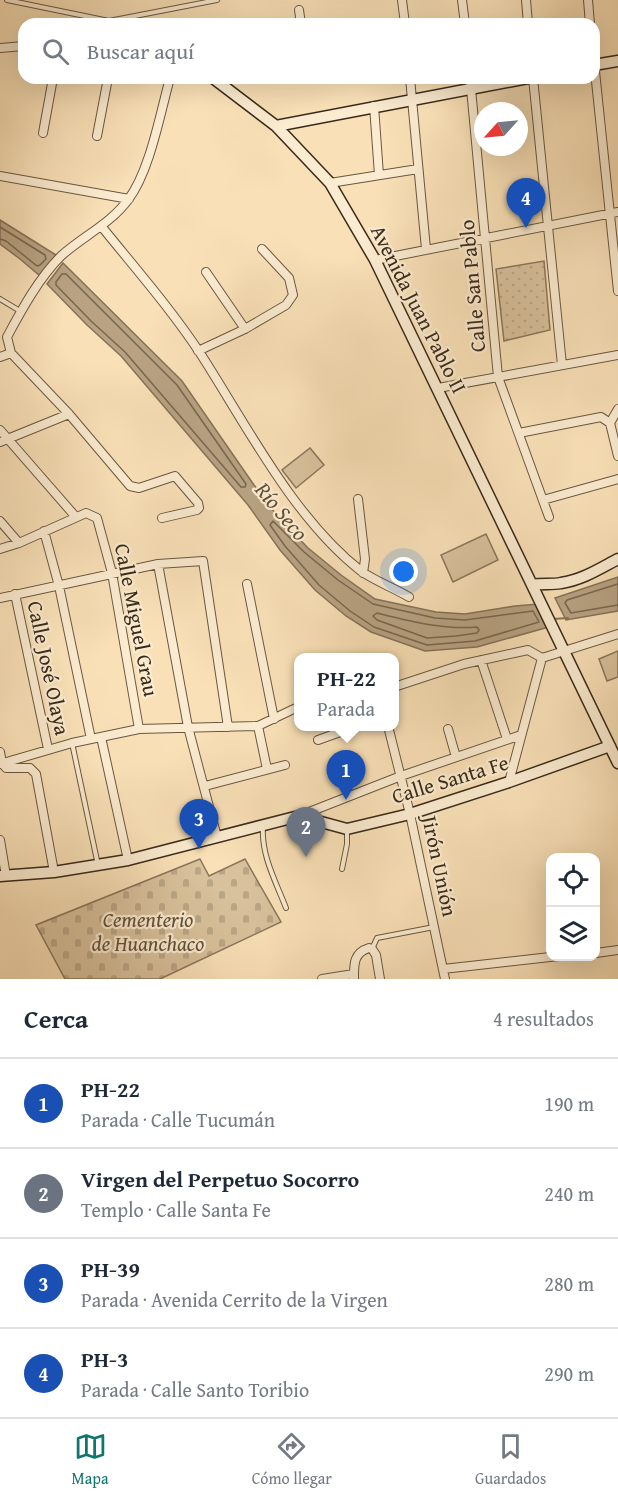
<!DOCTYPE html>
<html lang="es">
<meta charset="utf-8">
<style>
:root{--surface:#fff;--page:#f6f6f7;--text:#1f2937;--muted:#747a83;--line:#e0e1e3;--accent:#0f766e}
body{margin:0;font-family:"Gentium Book Plus",serif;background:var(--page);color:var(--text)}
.controls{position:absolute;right:18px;bottom:18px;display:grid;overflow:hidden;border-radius:12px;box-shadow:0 6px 24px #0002}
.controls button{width:54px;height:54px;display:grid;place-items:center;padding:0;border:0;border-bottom:2px solid var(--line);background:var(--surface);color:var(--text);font:30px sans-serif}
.compass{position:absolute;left:474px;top:102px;width:54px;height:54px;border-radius:50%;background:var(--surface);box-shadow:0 6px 24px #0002;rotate:243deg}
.you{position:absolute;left:404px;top:572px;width:21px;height:21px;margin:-15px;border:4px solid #fff;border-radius:50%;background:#1a73e8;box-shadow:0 0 0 9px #1a73e833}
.badge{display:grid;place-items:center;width:39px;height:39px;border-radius:50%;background:var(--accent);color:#fff;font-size:20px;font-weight:700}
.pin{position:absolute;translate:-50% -50px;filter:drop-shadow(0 2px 3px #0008)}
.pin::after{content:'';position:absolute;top:32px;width:21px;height:18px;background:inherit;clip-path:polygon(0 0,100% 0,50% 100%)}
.popup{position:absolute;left:294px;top:653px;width:105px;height:78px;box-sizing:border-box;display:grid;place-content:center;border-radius:12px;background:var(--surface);filter:drop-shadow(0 2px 4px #0005);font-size:20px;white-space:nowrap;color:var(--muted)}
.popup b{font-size:22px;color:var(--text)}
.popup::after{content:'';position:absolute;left:50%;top:100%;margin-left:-12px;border:12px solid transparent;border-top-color:var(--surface)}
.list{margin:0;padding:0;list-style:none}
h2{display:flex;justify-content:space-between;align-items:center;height:78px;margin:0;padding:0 24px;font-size:26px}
h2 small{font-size:20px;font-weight:400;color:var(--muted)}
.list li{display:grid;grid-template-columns:39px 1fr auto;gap:18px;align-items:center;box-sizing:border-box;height:90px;padding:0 24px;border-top:2px solid var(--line)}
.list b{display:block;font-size:22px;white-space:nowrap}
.list p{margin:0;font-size:20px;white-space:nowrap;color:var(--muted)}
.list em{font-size:20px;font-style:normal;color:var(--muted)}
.icon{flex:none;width:33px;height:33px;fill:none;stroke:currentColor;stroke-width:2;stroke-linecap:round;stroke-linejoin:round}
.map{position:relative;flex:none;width:618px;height:979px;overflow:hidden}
.search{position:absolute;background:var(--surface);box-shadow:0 6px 24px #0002;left:18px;right:18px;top:18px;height:66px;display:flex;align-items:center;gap:15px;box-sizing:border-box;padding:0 21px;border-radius:18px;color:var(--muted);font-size:22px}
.sheet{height:438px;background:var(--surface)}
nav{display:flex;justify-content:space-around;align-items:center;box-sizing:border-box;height:84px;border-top:2px solid var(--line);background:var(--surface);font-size:16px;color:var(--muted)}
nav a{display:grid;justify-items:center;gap:3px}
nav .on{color:var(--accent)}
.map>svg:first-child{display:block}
.cemetery{fill:url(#cemetery-stones);stroke:#88765b;stroke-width:1.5}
.park{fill:url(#park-dots);stroke:#88765b;stroke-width:1.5}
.garden{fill:#d8c19c;stroke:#88765b;stroke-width:1.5}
.water{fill:#b8a282;stroke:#857258;stroke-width:1.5}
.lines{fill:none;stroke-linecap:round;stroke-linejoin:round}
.shore{stroke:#78664e;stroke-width:1.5}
.stream{stroke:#857258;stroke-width:2}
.lane-casing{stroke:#695841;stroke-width:6}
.street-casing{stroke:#695841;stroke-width:10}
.secondary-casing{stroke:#392b1a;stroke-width:13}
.lane{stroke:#fbebd0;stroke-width:4}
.street{stroke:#fbebd0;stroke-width:8}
.secondary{stroke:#fbebd0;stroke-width:10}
.labels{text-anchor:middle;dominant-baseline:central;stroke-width:4.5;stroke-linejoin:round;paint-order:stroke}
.street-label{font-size:21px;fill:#392b1a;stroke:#fbebd0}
.park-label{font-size:21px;font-style:italic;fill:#61503a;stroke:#fbebd0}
.water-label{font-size:22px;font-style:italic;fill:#5f4f39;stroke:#fbebd0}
</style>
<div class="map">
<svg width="618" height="979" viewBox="0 0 618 979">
<defs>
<pattern id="cemetery-stones" width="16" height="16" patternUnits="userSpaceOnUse" patternTransform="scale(1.5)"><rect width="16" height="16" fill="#d8c19c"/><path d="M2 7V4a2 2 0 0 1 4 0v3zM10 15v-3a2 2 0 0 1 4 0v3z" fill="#baa686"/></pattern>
<pattern id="park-dots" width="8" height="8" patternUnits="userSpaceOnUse" patternTransform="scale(1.5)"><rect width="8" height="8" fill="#d8c19c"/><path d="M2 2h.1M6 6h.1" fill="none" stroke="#baa686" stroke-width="1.8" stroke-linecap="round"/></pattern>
</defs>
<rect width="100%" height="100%" fill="#f9e0b7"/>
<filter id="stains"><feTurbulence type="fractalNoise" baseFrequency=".00333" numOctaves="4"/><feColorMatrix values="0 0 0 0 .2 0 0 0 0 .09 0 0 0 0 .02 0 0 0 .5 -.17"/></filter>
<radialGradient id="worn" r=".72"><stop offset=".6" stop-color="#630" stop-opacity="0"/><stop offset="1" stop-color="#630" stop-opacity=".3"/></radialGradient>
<!-- cemetery -->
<path class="cemetery" d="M200 859 209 876 245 859 281 922 160 979H65L36 925Z"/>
<!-- park -->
<path class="park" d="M544 261 550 330 504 341 496 269Z"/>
<!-- garden -->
<path class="garden" d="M310 448 324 465 296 488 282 470Z
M486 534 498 560 453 582 441 555Z
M618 651V677L607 681 599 659Z"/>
<!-- water -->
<path class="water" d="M0 220 56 255 40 276 20 259 0 244Z
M63 263 182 381 254 485 279 518 308 548 341 575 375 599 436 612 465 614 515 606 539 604 549 627 477 647 425 651 371 632 346 616 315 590 280 550 248 505 121 356 87 325 47 284Z
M618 577V611L566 620 555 598Z"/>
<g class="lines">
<!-- shore -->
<path class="shore" d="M0 227 45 255 46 259 40 265 37 266 6 241 0 239
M62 274H66L177 385 246 484 245 487H241L125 352 91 321 56 285V282Z
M273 521 304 552 338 580 373 604 435 618 465 620 533 611 539 622 475 641 427 645 374 627 350 611 319 585 285 546 270 525Z
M618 584 567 600 565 603 571 613 618 605
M377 613C409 621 443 630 477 627L479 630 477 633 456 636 427 638 377 620 373 616Z"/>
<!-- stream -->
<path class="stream" d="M553 619 568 618"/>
<!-- lane casing -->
<g class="lane-casing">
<path id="lane" d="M7 0 109 21 217 0
M0 299 20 311
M72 743 98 865
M263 827C261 855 276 882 286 908
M342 869 347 844V829
M372 949 377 938 434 927"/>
</g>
<!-- street casing -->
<g class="street-casing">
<path id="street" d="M402 0 405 24
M462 0 465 24
M526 0 528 24
M588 0 590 24
M299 10 301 24
M0 48 24 46
M594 62 618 291
M410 78 426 249
M470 78 498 377 549 517
M533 78 562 365
M374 106 379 175
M43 133 53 78
M97 136 108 78
M0 176 129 199
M330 183 418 169
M102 227C135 268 171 309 200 353 246 424 293 518 361 571 375 581 394 588 409 597
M375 260 618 212
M206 272 245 329
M198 351 245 329 286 305 293 295 289 278 262 249
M0 357 11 353
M438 388 618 355
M618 409 610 423 618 456
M0 430 75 516
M519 433 601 417 610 423
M0 442 69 414
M358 499 365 559 363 573
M543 500 618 479
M162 518 197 510 199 508 198 503 175 476 139 488 130 486 69 414 11 353 7 337C22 309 39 278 61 256 83 236 109 225 128 200 150 171 160 114 170 78
M0 521 19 543
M44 531 59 586 91 739
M0 549 19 543 86 513 97 518 112 573 139 729
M158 564 188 727 217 837
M247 584 274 719
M15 594 48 749
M0 598 158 564 203 561 228 727
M481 660 507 739
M394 687 464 664 528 650 542 658
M258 726 267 769
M388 726 410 814 445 979
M448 729 456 757
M101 737 128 860
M318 740 357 726
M0 752 2 763 6 768H30L36 774 54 872
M0 764 72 743 139 729 258 726 298 707
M509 782 542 658 618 634
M205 786 285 765
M299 816 401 776 521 735
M0 840 6 876
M596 953 618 950
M443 969 559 956
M322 979 354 974
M354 979C354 965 353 953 369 948L372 949 376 955 380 979"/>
</g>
<!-- secondary casing -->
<g class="secondary-casing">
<path id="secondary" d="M594 65 618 61
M213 78 276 126 330 183 375 260 618 763
M276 126 528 78
M532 585C542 583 551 585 561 583 582 580 599 569 618 559
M0 876 54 872 128 860 299 816 347 829 410 814 509 782 610 746"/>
</g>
<!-- lane -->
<use href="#lane" class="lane"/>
<!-- street -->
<use href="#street" class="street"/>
<!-- secondary -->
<use href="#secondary" class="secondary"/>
</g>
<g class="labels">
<!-- street labels -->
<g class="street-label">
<text transform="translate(472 286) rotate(-95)">Calle San Pablo</text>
<text transform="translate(419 309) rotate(63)">Avenida Juan Pablo II</text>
<text transform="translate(137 620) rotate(79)">Calle Miguel Grau</text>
<text transform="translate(49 668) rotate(78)">Calle José Olaya</text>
<text transform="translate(450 779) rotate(-17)">Calle Santa Fe</text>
<text transform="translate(440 866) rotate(78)">Jirón Unión</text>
</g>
<!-- park labels -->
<g class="park-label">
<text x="148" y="919">Cementerio<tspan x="148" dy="24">de Huanchaco</tspan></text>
</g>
<!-- water labels -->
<g class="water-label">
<text transform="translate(282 511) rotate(50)">Río Seco</text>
</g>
</g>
<rect width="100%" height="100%" filter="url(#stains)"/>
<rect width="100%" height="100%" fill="url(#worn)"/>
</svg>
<div class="controls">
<button><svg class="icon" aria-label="locate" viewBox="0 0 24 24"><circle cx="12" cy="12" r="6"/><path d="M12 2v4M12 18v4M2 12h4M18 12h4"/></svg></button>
<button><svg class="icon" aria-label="layers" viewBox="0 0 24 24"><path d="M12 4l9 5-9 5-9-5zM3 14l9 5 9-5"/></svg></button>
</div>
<svg class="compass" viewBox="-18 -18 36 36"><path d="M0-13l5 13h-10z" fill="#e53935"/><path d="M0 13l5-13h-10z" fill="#747a83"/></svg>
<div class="you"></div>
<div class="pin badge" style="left:346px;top:800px;background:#1a4fb4">1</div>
<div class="popup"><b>PH-22</b>Parada</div>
<div class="pin badge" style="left:306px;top:857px;background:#6b7280">2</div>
<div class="pin badge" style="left:199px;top:849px;background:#1a4fb4">3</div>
<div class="pin badge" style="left:526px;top:228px;background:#1a4fb4">4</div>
<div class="search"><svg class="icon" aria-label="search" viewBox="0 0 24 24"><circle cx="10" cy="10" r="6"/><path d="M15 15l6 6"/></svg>Buscar aquí</div>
</div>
<section class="sheet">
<h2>Cerca<small>4 resultados</small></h2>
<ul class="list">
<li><span class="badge" style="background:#1a4fb4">1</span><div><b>PH-22</b><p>Parada · Calle Tucumán</p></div><em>190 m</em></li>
<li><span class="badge" style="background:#6b7280">2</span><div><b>Virgen del Perpetuo Socorro</b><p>Templo · Calle Santa Fe</p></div><em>240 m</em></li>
<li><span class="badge" style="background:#1a4fb4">3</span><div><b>PH-39</b><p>Parada · Avenida Cerrito de la Virgen</p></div><em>280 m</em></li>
<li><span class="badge" style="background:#1a4fb4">4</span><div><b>PH-3</b><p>Parada · Calle Santo Toribio</p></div><em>290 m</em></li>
</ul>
</section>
<nav>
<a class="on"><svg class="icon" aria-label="map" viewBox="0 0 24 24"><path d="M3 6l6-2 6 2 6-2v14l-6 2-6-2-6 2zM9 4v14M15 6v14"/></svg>Mapa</a>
<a><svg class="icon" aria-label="directions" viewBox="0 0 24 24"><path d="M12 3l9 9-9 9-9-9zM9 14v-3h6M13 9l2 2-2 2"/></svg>Cómo llegar</a>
<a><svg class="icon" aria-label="saved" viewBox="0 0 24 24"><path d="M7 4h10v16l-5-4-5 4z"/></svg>Guardados</a>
</nav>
